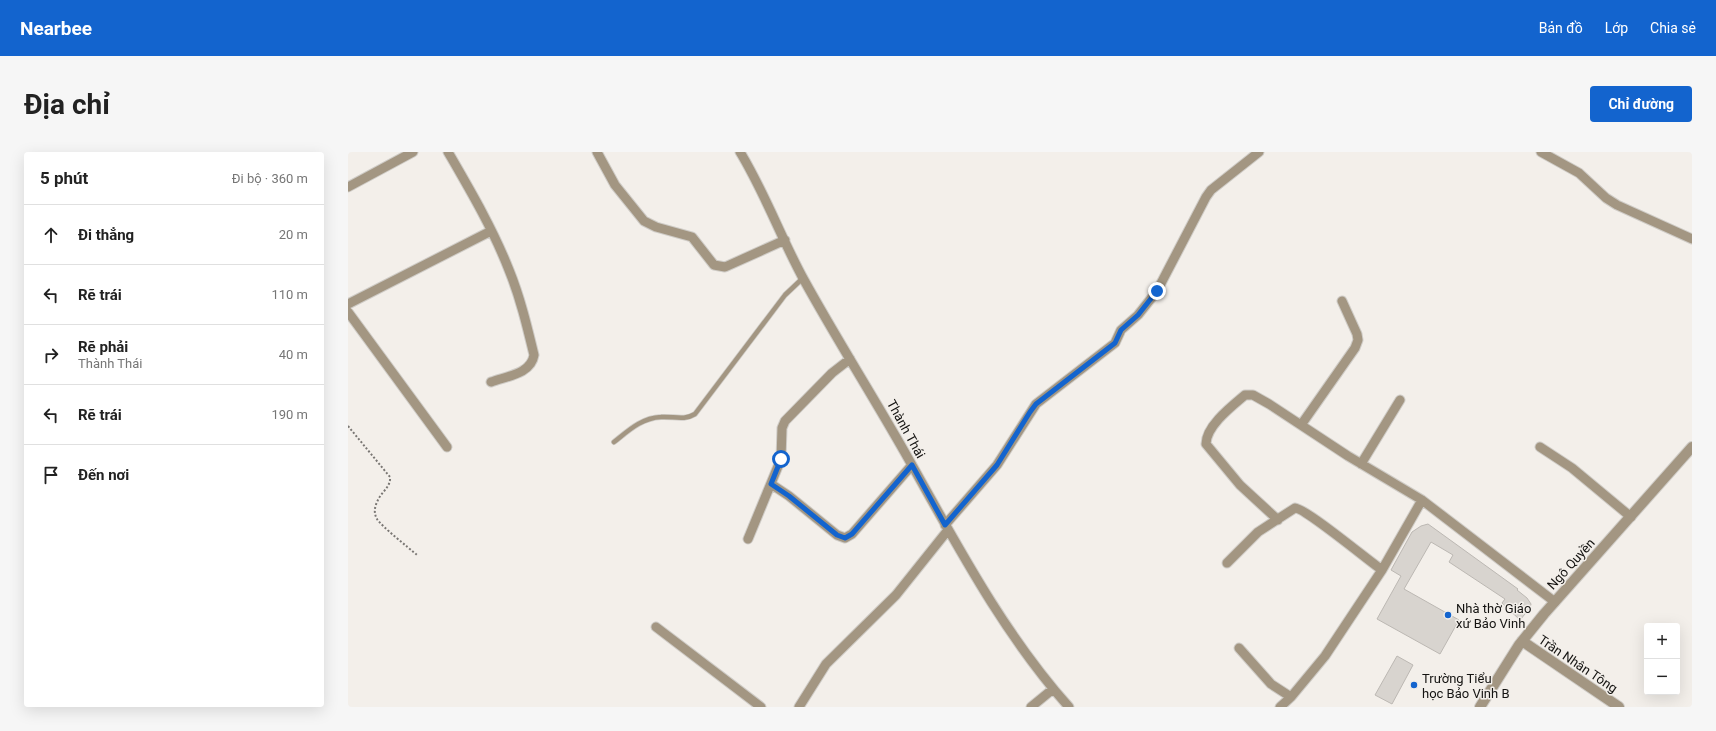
<!DOCTYPE html>
<html lang="vi">
<meta charset="utf-8">
<style>
:root{--surface:#fff;--page:#f6f6f6;--text:#222;--muted:#767676;--line:#e0e0e0;--accent:#1364ce}
body{margin:0;font-family:Roboto,sans-serif;background:var(--page);color:var(--text)}
.controls{position:absolute;right:12px;bottom:12px;display:grid;overflow:hidden;border-radius:4px;box-shadow:0 4px 16px #0002}
.controls button{width:36px;height:36px;display:grid;place-items:center;padding:0;border:0;border-bottom:1px solid var(--line);background:var(--surface);color:var(--text);font:20px sans-serif}
.stop{position:absolute;width:12px;height:12px;margin:-9px;border:3px solid #1364ce;border-radius:50%;background:#fff}
.stop.end{background:#1364ce;border-color:#fff;box-shadow:0 1px 4px #0008}
.list{margin:0;padding:0;list-style:none}
h2{display:flex;justify-content:space-between;align-items:center;height:52px;margin:0;padding:0 16px;font-size:17px}
h2 small{font-size:13px;font-weight:400;color:var(--muted)}
.list li{display:grid;grid-template-columns:26px 1fr auto;gap:12px;align-items:center;box-sizing:border-box;height:60px;padding:0 16px;border-top:1px solid var(--line)}
.list b{display:block;font-size:15px;white-space:nowrap}
.list p{margin:0;font-size:13px;white-space:nowrap;color:var(--muted)}
.list em{font-size:13px;font-style:normal;color:var(--muted)}
.icon{flex:none;width:22px;height:22px;fill:none;stroke:currentColor;stroke-width:2;stroke-linecap:round;stroke-linejoin:round}
.map{position:relative;flex:none;width:1344px;height:555px;overflow:hidden;border-radius:4px}
header{display:flex;align-items:center;gap:24px;box-sizing:border-box;height:56px;padding:0 20px;background:var(--accent);color:#fff}
header strong{font-size:19px}
nav{display:flex;gap:22px;margin-inline-start:auto;font-size:14px}
.intro{display:flex;align-items:center;justify-content:space-between;box-sizing:border-box;height:96px;padding:0 24px}
h1{margin:0;font-size:28px}
.button{padding:10px 18px;border-radius:4px;background:var(--accent);color:#fff;font-size:14px;font-weight:700}
main{display:flex;gap:24px;padding:0 24px}
aside{flex:1;background:var(--surface);border-radius:4px;box-shadow:0 4px 16px #0002}
.map>svg:first-child{display:block}
.building{fill:#d8d4cf;stroke:#bcb8b3}
.lines{fill:none;stroke-linecap:round;stroke-linejoin:round}
.service-casing{stroke:#cfccc7;stroke-width:6}
.minor-casing{stroke:#cfccc7;stroke-width:11}
.tertiary-casing{stroke:#cfccc7;stroke-width:12}
.path{stroke:#7a7774;stroke-width:2;stroke-dasharray:2 2;stroke-linecap:butt}
.service{stroke:#a39682;stroke-width:4.5}
.minor{stroke:#a39682;stroke-width:9}
.tertiary{stroke:#a39682;stroke-width:10}
.route{stroke:#1364ce;stroke-width:5}
.poi-dot{fill:#1364ce;stroke:#f3efea;stroke-width:1.5}
.labels{text-anchor:middle;dominant-baseline:central;stroke-width:3;stroke-linejoin:round;paint-order:stroke}
.street-label{font-size:13px;fill:#141311;stroke:#f3efea}
.poi-label{font-size:13px;fill:#141311;stroke:#f3efea;text-anchor:start}
</style>
<header>
<strong>Nearbee</strong>
<nav><a>Bản đồ</a><a>Lớp</a><a>Chia sẻ</a></nav>
</header>
<div class="intro"><h1>Địa chỉ</h1><a class="button">Chỉ đường</a></div>
<main>
<aside>
<h2>5 phút<small>Đi bộ · 360 m</small></h2>
<ul class="list">
<li><svg class="icon" aria-label="ahead" viewBox="0 0 24 24"><path d="M12 20V5M6 11l6-6 6 6"/></svg><div><b>Đi thẳng</b></div><em>20 m</em></li>
<li><svg class="icon" aria-label="left" viewBox="0 0 24 24"><path d="M17 20v-9H6M10 6l-5 5 5 5"/></svg><div><b>Rẽ trái</b></div><em>110 m</em></li>
<li><svg class="icon" aria-label="right" viewBox="0 0 24 24"><path d="M7 20v-9h11M14 6l5 5-5 5"/></svg><div><b>Rẽ phải</b><p>Thành Thái</p></div><em>40 m</em></li>
<li><svg class="icon" aria-label="left" viewBox="0 0 24 24"><path d="M17 20v-9H6M10 6l-5 5 5 5"/></svg><div><b>Rẽ trái</b></div><em>190 m</em></li>
<li><svg class="icon" aria-label="arrive" viewBox="0 0 24 24"><path d="M6 21V4h12l-3 4 3 4H6"/></svg><div><b>Đến nơi</b></div></li>
</ul>
</aside>
<div class="map">
<svg width="1344" height="555" viewBox="0 0 1344 555">
<rect width="100%" height="100%" fill="#f3efea"/>
<!-- building -->
<path class="building" d="M1080 372 1170 437 1169 438 1179 446 1183 452 1182 456 1172 468 1154 451 1157 447 1101 410 1105 403 1083 390 1056 437 1111 468 1092 502 1029 467 1053 424 1043 418 1064 380 1073 374Z
M1049 504 1065 513 1044 552 1027 543Z"/>
<g class="lines">
<!-- service casing -->
<g class="service-casing">
<path id="service" d="M266 290C280 279 293 266 313 265 325 264 336 269 347 262L437 143 455 126"/>
</g>
<!-- minor casing -->
<g class="minor-casing">
<path id="minor" d="M100 0C122 38 145 77 161 118 172 145 179 174 186 203 183 222 159 224 143 230
M249 0 267 33 296 69 308 75 344 85 366 113 377 115 437 88
M392 0C417 41 433 86 456 128 488 186 523 241 556 299 606 387 653 479 721 555
M1193 0 1231 21 1258 46 1269 53 1344 87
M0 35 65 0
M0 152 143 79
M0 160 99 295
M953 273 1007 196 1010 188 1009 182 994 149
M1192 295 1224 316 1283 365
M1013 312 1052 248
M423 332 441 344 489 383 497 386 504 382 564 313
M930 368 892 333 858 292C858 274 884 254 897 243H905L921 252 1000 304 1074 348 1207 450
M597 373 649 313 688 252 767 191 773 178 790 163 809 139 858 45 863 38 911 0
M400 387 433 307 434 276 437 269 484 221 502 207
M879 411 910 380 947 356C957 356 1021 409 1034 418
M308 475 413 555
M891 496 923 532 943 545 977 504 1034 418 1074 348
M451 555 478 512 548 443 600 378
M683 555 705 537
M932 555 943 545"/>
</g>
<!-- tertiary casing -->
<g class="tertiary-casing">
<path id="tertiary" d="M1174 489 1271 555
M1132 555 1171 493 1196 462 1344 295"/>
</g>
<!-- path -->
<path class="path" d="M0 274 42 325C43 334 35 339 31 346 27 353 25 360 29 367 33 374 61 396 69 403"/>
<!-- service -->
<use href="#service" class="service"/>
<!-- minor -->
<use href="#minor" class="minor"/>
<!-- tertiary -->
<use href="#tertiary" class="tertiary"/>
</g>
<g class="lines">
<!-- route -->
<path class="route" d="M433 307 423 332 441 344 489 383 497 386 504 382 564 313 597 373 649 313 682 260 688 252 767 191 773 178 790 163 809 139"/>
</g>
<!-- markers -->
<g class="poi-dot">
<circle cx="1100" cy="463" r="4"/>
<circle cx="1066" cy="533" r="4"/>
</g>
<g class="labels">
<!-- street labels -->
<g class="street-label">
<text transform="translate(558 277) rotate(61)">Thành Thái</text>
<text transform="translate(1223 412) rotate(-48)">Ngô Quyền</text>
<text transform="translate(1230 512) rotate(34)">Trần Nhân Tông</text>
</g>
<!-- poi labels -->
<g class="poi-label">
<text x="1108" y="456">Nhà thờ Giáo<tspan x="1108" dy="15">xứ Bảo Vinh</tspan></text>
<text x="1074" y="526">Trường Tiểu<tspan x="1074" dy="15">học Bảo Vinh B</tspan></text>
</g>
</g>
</svg>
<div class="controls">
<button>+</button>
<button>−</button>
</div>
<div class="stop" style="left:433px;top:307px"></div>
<div class="stop end" style="left:809px;top:139px"></div>
</div>
</main>
